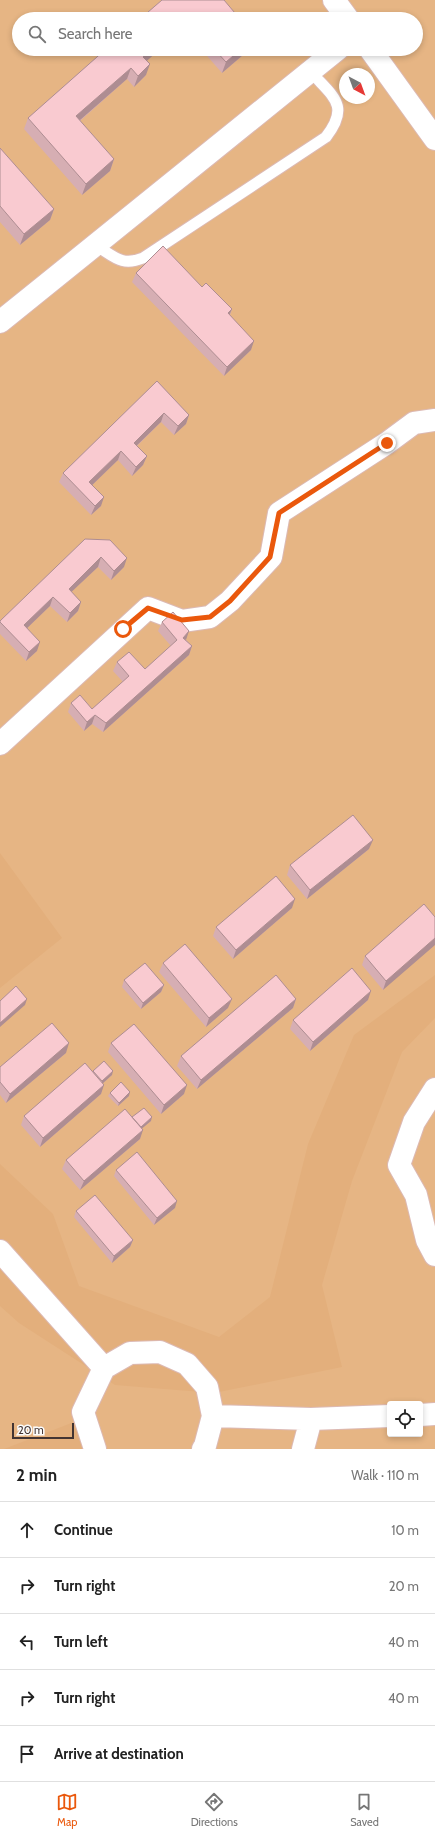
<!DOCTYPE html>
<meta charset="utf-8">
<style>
:root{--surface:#fff;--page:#f6f6f6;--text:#222;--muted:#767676;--line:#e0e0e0;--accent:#ea580c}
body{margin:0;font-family:Cabin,sans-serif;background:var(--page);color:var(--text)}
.controls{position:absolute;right:12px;bottom:12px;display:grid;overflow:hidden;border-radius:4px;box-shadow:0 2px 6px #0003}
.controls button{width:36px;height:36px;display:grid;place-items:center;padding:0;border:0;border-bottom:1px solid var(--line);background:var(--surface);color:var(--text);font:20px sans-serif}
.compass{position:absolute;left:339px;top:68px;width:36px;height:36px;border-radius:50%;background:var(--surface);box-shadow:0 2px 6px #0003;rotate:139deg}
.scale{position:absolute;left:12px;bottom:10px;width:62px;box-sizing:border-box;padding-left:4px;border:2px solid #433432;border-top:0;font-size:11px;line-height:14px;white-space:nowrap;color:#433432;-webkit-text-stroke:3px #fbfbfb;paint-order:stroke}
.stop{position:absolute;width:12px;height:12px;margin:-9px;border:3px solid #ea580c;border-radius:50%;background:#fff}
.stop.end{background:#ea580c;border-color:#fff;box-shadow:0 1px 4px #0008}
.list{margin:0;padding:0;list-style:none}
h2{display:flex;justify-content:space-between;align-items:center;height:52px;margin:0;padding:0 16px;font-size:17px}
h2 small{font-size:13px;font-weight:400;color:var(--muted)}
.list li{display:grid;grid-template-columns:26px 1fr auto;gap:12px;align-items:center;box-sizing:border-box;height:56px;padding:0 16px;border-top:1px solid var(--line)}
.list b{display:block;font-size:15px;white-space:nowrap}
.list em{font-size:13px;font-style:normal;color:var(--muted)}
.icon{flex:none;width:22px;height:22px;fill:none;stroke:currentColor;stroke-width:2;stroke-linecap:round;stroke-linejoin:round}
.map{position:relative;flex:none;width:435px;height:1449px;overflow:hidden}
.search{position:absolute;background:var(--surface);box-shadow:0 2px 6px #0003;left:12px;right:12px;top:12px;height:44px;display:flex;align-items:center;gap:10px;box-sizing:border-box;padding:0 14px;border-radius:22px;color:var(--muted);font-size:15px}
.sheet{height:332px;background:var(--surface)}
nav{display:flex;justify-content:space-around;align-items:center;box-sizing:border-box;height:56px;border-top:1px solid var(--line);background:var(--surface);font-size:11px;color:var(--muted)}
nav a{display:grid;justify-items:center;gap:2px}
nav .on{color:var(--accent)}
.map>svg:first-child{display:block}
.green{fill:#e6b584;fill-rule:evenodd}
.forest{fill:#e3af7c}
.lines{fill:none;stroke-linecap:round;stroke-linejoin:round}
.lane-casing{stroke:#dcb9b3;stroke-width:13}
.street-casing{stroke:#dcb9b3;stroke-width:24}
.lane{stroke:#fff;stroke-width:11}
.street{stroke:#fff;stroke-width:22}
.wall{fill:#d6aeb3}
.shaded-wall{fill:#ae8d92}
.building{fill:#f9cad0;stroke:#ae8d92}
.route{stroke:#ea580c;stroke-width:5}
</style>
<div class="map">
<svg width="435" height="1449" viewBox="0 0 435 1449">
<rect width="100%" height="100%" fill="#ffe8e5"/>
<!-- green -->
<path class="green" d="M0 0H435V1449H0ZM19 19H416V49H19ZM345 74H369V98H345ZM390 1404H420V1434H390Z"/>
<!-- forest -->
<path class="forest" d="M0 853 62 938 0 988Z
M435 975V1018L402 1052 352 1181 322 1285 342 1367 214 1393 115 1385 19 1323 0 1306V1164L53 1214 79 1286 219 1337 270 1297 308 1144 354 1035Z
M74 1422 88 1449H4Z"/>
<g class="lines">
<!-- lane casing -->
<g class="lane-casing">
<path id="lane" d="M95 245C114 256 121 267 143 258L326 137C351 105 332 96 311 72"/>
</g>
<!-- street casing -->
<g class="street-casing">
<path id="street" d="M334 0 348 19
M370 49 435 139
M0 322 338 49
M0 744 148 608 182 621 210 617 230 601 271 557 279 513 387 443 414 423 435 420
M435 1089 414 1122 399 1165 416 1195 427 1240 435 1255
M0 1251 104 1368
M420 1415 435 1414
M213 1416 311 1419 390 1416
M95 1449 83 1412 104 1368 130 1353 160 1352 187 1364 207 1387 213 1416 205 1446 203 1449
M303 1449 311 1419"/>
</g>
<!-- lane -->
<use href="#lane" class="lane"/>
<!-- street -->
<use href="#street" class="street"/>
</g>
<!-- wall -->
<path class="wall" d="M106 49 147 61 146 75 134 87 127 79 80 121 114 159 110 171 82 195 24 129 28 118Z
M201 49H250L222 73Z
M0 148 54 209 50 220 20 245 0 222Z
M136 273 202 287 232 309 230 315 251 350 224 376 132 282Z
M157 381 189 415 186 424 174 435 161 422 137 446 147 456 143 465 132 476 118 460 92 485 101 506 91 515 59 482 63 473Z
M85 539 124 567 111 580 98 567 71 592 81 602 78 611 67 622 50 606 27 628 37 651 26 661 0 634V621Z
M162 622 186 640 192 646 189 655 103 732 92 724 84 731 68 712 71 703 92 709 123 682 113 671 117 662 145 669 171 646 158 631Z
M369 849 307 899 287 875 290 865Z
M292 908 233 959 213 936 216 927Z
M435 917 383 990 362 965 365 956Z
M163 963 228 1008 206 1027 159 972Z
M124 980 164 985 161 992 141 1009 122 987Z
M296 999 293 1008 197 1089 177 1066 181 1056Z
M368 1000 310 1051 290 1029 293 1020Z
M111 1043 184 1094 161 1114 108 1052Z
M66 1053 6 1103 0 1095V1067Z
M92 1071H93L112 1075 103 1083 101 1094 40 1147 21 1125 24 1116Z
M110 1093 129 1096 118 1106 108 1096Z
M132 1117 151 1121 142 1128 140 1139 80 1190 62 1169 66 1160Z
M116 1170 175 1208 154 1225 114 1176Z
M76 1211 133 1240 130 1247 112 1263 74 1217Z"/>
<!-- shaded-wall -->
<path class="shaded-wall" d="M152 49H160L139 68 143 57Z
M241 49H250L222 73 226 62Z
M150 64 146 75 134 87 138 76Z
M131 68 127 79 72 127 76 116Z
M114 159 110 171 82 195 86 184Z
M54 209 50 220 20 245 24 234Z
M232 309 228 318V313Z
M254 341 251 350 224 376 227 367Z
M164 413 161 422 130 452 134 443Z
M189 415 186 424 174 435 178 426Z
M121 451 118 460 86 491 89 482Z
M147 456 143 465 132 476 136 467Z
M104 497 101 506 91 515 95 506Z
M101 557 98 567 65 598 69 589Z
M127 558 124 567 111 580 114 571Z
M53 597 50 606 21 634 24 625Z
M81 602 78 611 67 622 70 613Z
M189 631 186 640 183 638Z
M40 642 37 651 26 661 29 652Z
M192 646 189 655 103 732 106 723Z
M95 715 92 724 84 731 87 722Z
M373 840 369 849 307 899 310 890Z
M295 899 292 908 233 959 236 950Z
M435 938V945L383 990 386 981Z
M164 985 161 992 141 1009 143 1003Z
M371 991 368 1000 310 1051 313 1042Z
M27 999 25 1005 0 1027V1023Z
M232 999 228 1008 206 1027 209 1018Z
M296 999 293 1008 197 1089 201 1080Z
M69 1043 66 1053 6 1103 10 1094Z
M113 1071 112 1075 101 1085 102 1081Z
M104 1085 101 1094 40 1147 43 1138Z
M187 1085 184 1094 161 1114 164 1105Z
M130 1092 129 1096 118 1106 119 1103Z
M152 1117 151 1121 139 1131 141 1127Z
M143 1130 140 1139 80 1190 84 1181Z
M177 1201 175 1208 154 1225 157 1218Z
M133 1240 130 1247 112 1263 114 1256Z"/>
<!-- building -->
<path class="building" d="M162 0H224L240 19H189L187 17 185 19H140Z
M106 49H152L143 57 150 64 138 76 131 68 76 116 114 159 86 184 28 118Z
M214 49H241L226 62Z
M0 148 54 209 24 234 0 206Z
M163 246 202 287 206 283 232 309 228 313 254 341 227 367 136 273Z
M157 381 189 415 178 426 164 413 134 443 147 456 136 467 121 451 89 482 104 497 95 506 63 473Z
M85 539 110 540 127 558 114 571 101 557 69 589 81 602 70 613 53 597 24 625 40 642 29 652 0 622V621Z
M173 612 189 631 183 638 192 646 106 723 95 715 87 722 71 703 80 695 92 709 129 676 117 662 129 652 145 669 177 640 162 622Z
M353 815 373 840 310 890 290 865Z
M276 876 295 899 236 950 216 927Z
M424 904 435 917V938L386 981 365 956Z
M185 944 232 999 209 1018 163 963Z
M145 963 164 985 143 1003 124 980Z
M352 968 371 991 313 1042 293 1020Z
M276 975 296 999 201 1080 181 1056Z
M16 986 27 999 0 1023V1001Z
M52 1023 69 1043 10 1094 0 1082V1067Z
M134 1024 187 1085 164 1105 111 1043Z
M104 1061 113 1071 102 1081 93 1071Z
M85 1063 104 1085 43 1138 24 1116Z
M121 1082 130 1092 119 1103 110 1093Z
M144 1108 152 1117 141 1127 132 1117Z
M125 1109 143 1130 84 1181 66 1160Z
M137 1152 177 1201 157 1218 116 1170Z
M95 1195 133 1240 114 1256 76 1211Z"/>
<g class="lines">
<!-- route -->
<path class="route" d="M123 629 148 608 182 620 210 617 230 601 270 557 279 513 387 443"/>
</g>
</svg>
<div class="controls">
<button><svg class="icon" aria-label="locate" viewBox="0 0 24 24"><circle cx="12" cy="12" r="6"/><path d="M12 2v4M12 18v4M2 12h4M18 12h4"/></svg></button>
</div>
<svg class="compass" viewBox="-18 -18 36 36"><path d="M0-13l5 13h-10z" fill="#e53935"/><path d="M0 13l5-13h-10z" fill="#767676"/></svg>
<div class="scale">20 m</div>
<div class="stop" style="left:123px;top:629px"></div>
<div class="stop end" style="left:387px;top:443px"></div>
<div class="search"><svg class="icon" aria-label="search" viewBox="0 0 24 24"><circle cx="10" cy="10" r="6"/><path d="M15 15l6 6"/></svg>Search here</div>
</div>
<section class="sheet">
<h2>2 min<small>Walk · 110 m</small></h2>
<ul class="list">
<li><svg class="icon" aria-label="ahead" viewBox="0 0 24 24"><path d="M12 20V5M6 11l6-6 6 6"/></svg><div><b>Continue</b></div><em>10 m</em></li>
<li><svg class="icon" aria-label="right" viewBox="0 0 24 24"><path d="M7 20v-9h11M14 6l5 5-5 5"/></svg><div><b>Turn right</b></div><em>20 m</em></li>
<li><svg class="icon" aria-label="left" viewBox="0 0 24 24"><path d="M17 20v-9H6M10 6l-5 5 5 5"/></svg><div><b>Turn left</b></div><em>40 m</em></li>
<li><svg class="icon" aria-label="right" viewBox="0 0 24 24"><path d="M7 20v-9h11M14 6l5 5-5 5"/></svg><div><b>Turn right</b></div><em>40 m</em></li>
<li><svg class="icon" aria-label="arrive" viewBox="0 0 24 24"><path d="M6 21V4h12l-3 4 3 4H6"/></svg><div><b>Arrive at destination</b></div></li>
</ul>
</section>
<nav>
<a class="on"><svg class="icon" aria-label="map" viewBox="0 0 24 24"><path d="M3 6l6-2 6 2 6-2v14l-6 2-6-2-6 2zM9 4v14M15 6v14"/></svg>Map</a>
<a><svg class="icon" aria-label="directions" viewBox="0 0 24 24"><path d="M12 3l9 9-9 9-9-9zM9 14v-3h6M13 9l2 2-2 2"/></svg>Directions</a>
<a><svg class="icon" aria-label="saved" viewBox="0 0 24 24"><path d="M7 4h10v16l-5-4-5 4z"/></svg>Saved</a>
</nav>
